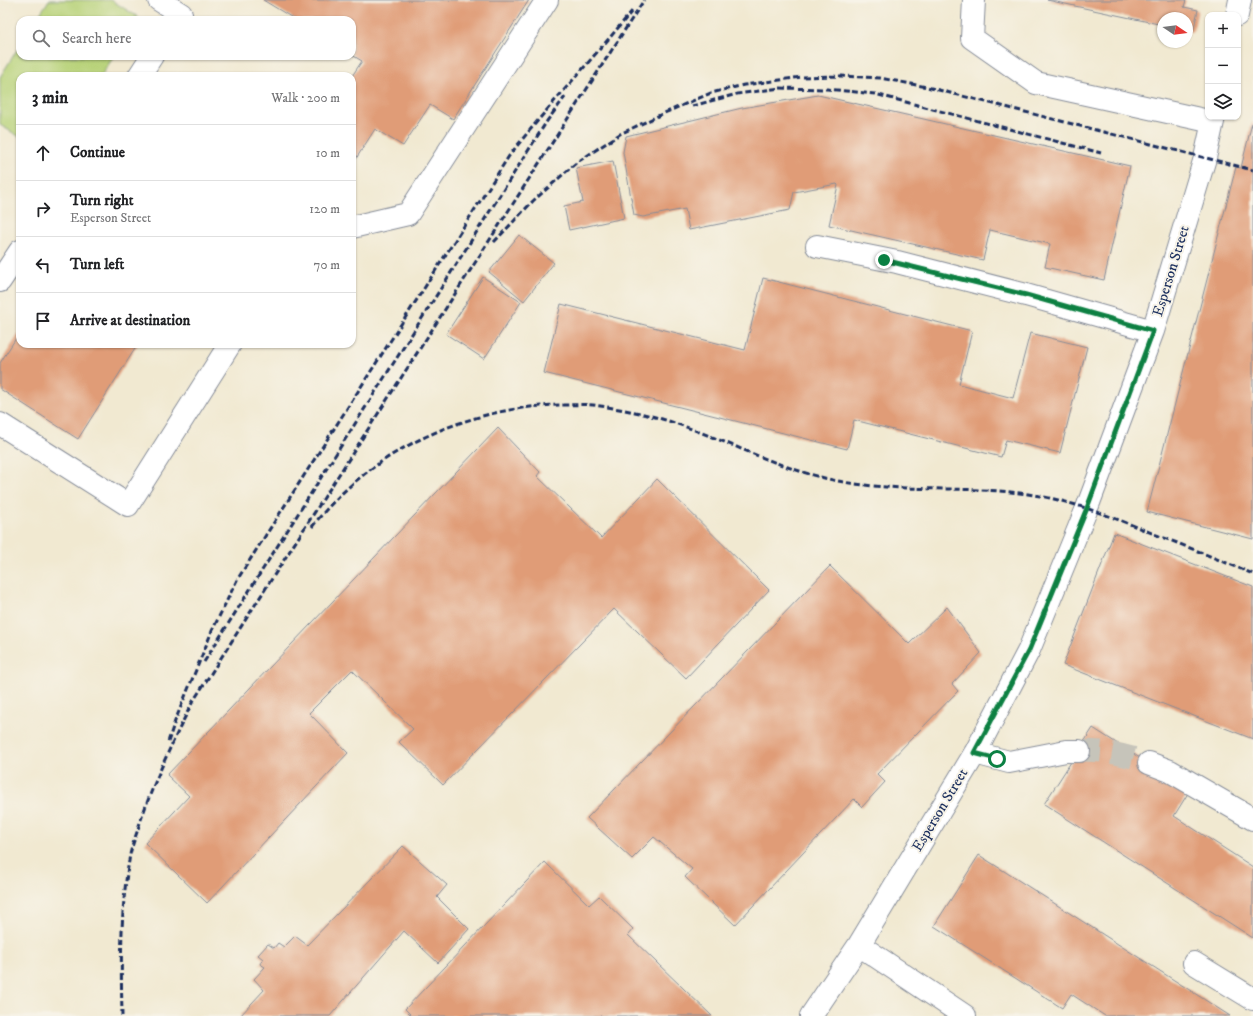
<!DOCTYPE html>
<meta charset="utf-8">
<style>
:root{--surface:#fff;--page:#f6f6f6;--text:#202124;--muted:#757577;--line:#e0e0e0}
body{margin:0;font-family:"IM FELL DW Pica",serif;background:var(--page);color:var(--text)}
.controls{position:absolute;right:12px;top:12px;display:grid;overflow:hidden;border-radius:8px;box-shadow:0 1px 3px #0004}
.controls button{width:36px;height:36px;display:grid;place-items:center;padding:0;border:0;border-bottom:1px solid var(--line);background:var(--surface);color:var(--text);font:20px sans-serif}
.compass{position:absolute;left:1157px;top:12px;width:36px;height:36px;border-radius:50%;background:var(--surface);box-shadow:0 1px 3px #0004;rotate:103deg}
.stop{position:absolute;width:12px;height:12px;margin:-9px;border:3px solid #0b8043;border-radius:50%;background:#fff}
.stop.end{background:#0b8043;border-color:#fff;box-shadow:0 1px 4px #0008}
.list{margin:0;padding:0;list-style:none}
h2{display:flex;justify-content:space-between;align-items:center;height:52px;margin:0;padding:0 16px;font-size:17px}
h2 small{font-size:13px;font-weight:400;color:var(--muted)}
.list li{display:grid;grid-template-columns:26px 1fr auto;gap:12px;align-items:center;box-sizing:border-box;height:56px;padding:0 16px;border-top:1px solid var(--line)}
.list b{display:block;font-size:15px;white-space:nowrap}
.list p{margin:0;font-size:13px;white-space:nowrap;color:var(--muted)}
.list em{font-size:13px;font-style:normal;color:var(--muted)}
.icon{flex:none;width:22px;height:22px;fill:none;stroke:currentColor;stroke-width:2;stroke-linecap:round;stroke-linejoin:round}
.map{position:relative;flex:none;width:1253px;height:1016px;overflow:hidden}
.search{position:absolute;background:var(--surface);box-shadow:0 1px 3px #0004;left:16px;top:16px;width:340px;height:44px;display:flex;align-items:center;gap:10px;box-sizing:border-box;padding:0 14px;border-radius:12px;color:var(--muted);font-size:15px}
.panel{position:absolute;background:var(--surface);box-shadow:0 1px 3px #0004;left:16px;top:72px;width:340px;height:276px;border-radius:12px}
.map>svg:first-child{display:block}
.green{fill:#b6d176;stroke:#68806a}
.building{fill:#e09c77}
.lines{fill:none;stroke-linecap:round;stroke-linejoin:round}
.minor-tunnel{stroke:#c6c4ba;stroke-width:22;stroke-dasharray:22 11;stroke-linecap:butt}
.minor-casing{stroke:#868c98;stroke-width:24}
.minor{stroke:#fff;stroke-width:22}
.rail{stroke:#1b2f5e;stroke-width:3;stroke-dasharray:6 3;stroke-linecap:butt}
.route{stroke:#0b8043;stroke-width:5}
.labels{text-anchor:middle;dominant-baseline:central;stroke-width:4;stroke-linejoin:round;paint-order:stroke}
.street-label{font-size:15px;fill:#1b2f5e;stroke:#f7f3e8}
</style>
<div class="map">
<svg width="1253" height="1016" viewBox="0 0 1253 1016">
<rect width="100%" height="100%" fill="#f7f3e8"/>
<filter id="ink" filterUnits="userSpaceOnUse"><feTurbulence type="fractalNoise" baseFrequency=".025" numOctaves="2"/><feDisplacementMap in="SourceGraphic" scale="8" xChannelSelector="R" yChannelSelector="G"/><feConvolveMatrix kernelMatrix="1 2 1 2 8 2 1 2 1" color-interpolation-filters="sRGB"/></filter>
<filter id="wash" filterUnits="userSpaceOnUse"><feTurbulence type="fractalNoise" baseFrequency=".012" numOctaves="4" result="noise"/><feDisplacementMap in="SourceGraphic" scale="16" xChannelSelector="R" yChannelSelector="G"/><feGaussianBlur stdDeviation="0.9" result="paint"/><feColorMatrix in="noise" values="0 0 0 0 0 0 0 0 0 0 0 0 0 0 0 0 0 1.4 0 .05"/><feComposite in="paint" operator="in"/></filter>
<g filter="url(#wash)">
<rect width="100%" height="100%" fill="#f1e9d1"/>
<!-- green -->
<path class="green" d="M49 0H111L138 17 137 20H36Z
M20 45V56H114L101 76H20V137L0 125V77Z"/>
<g id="blocks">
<!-- building -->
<path class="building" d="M263 0H529L453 119 430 105 403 146 375 129 352 165V76L362 61 352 55V20H296Z
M1047 0H1186L1184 7 1198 10 1193 32 1187 31V18H1163V25Z
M818 95 1130 166 1104 280 1045 267 1050 244 990 230 983 260 829 225 838 185 837 184 794 192 790 210 689 230 685 209 643 217 634 215 623 152 626 136 742 108Z
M1252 123H1253V539L1147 512 1236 167 1241 168Z
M613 161 624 218 569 230 564 206 583 202 576 168Z
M519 235 554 263 524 301 489 272Z
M483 277 521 302 484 359 446 334Z
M763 278 972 331 959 384 1013 398 1030 333 1087 347 1060 453 1006 440 1001 457 854 420 847 449 544 373 561 304 745 350Z
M20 332V344H138L78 439 0 389V363Z
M498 428 540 472 537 476 601 538 657 479 769 590 686 678 614 609 443 785 399 742 413 729 352 670 309 713 348 753 207 903 145 843 189 796 167 775Z
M1114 533 1253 587V739L1063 665Z
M830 566 909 644 947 607 981 653 952 684 958 691 877 774 885 782 862 807 854 799 735 925 685 877 692 869 654 837 632 859 587 818Z
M1093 728 1190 790 1174 816 1253 867V938L1044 804Z
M403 846 447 885 437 897 469 929 438 963 404 931 330 1016H240L264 990 254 979 265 967 260 964 263 959 258 955 268 944 274 948 278 943 284 947 295 936 307 945Z
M979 855 1230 1016H1105L1071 994 1062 1008 934 926Z
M545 862 589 905 599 896 633 929 628 935 712 1016H412L405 1009Z"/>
</g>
</g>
<g filter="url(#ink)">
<use href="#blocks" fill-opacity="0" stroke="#868c98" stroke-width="1"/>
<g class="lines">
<!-- minor-tunnel -->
<path class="minor-tunnel" d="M1079 751C1106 750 1124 754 1149 763"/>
<!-- minor casing -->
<g class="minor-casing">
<path id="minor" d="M159 0 181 14 177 20
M974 0 972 38 1036 83 1213 122
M1237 15 1240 0
M139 76 152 56
M352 227 408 214 547 0
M817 246 897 262 1026 295 1153 331
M0 281 20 251
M0 424 128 505 230 344
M975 753 1009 762 1066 751H1079
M1149 763 1170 771 1253 819
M859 945 965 1016
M1194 963 1253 999
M811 1016 859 945 975 753 1029 650 1087 508 1153 331 1205 158 1214 117"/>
</g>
<!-- minor -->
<use href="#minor" class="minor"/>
<!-- rail -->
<path class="rail" d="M692 106 737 94 780 88 827 89 875 94 1101 153
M494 242 533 201 576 163 620 134 662 114 711 93 744 85 801 77 841 76 880 78 927 87 1253 170
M312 527C369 451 468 406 562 405 572 405 583 404 593 405 616 408 639 412 662 419 722 437 776 469 838 481 904 494 973 484 1040 496 1081 504 1120 520 1159 536 1191 548 1222 561 1253 574
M204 662 547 121 565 97
M168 742 175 721 212 631 237 580 509 156C548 106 592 60 632 11
M122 1016C121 965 120 912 129 861 130 851 134 841 137 832 151 787 171 745 192 703L644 0"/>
</g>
</g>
<g class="lines" filter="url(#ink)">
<!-- route -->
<path class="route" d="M884 260 1026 295 1153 331 1087 508 1029 650 974 753 997 759"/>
</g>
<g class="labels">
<!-- street labels -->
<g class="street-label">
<text transform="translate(1171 271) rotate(-73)">Esperson Street</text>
<text transform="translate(940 810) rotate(-59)">Esperson Street</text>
</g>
</g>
</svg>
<div class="controls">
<button>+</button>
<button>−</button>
<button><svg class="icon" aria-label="layers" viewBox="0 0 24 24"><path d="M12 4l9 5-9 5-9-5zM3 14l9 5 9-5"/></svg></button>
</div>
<svg class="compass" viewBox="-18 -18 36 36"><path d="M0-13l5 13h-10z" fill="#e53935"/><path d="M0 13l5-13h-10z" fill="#757577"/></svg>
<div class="stop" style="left:997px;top:759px"></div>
<div class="stop end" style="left:884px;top:260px"></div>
<div class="search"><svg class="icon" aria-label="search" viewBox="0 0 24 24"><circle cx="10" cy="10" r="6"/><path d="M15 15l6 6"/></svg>Search here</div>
<section class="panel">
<h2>3 min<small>Walk · 200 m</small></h2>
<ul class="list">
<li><svg class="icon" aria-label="ahead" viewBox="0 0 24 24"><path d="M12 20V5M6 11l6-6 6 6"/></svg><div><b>Continue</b></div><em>10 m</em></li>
<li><svg class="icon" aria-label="right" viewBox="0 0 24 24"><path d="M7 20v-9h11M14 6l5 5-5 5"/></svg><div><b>Turn right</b><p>Esperson Street</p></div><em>120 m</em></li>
<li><svg class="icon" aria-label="left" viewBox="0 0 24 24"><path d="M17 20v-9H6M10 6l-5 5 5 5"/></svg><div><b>Turn left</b></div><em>70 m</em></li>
<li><svg class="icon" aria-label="arrive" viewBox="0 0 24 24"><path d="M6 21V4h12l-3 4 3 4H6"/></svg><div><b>Arrive at destination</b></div></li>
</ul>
</section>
</div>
